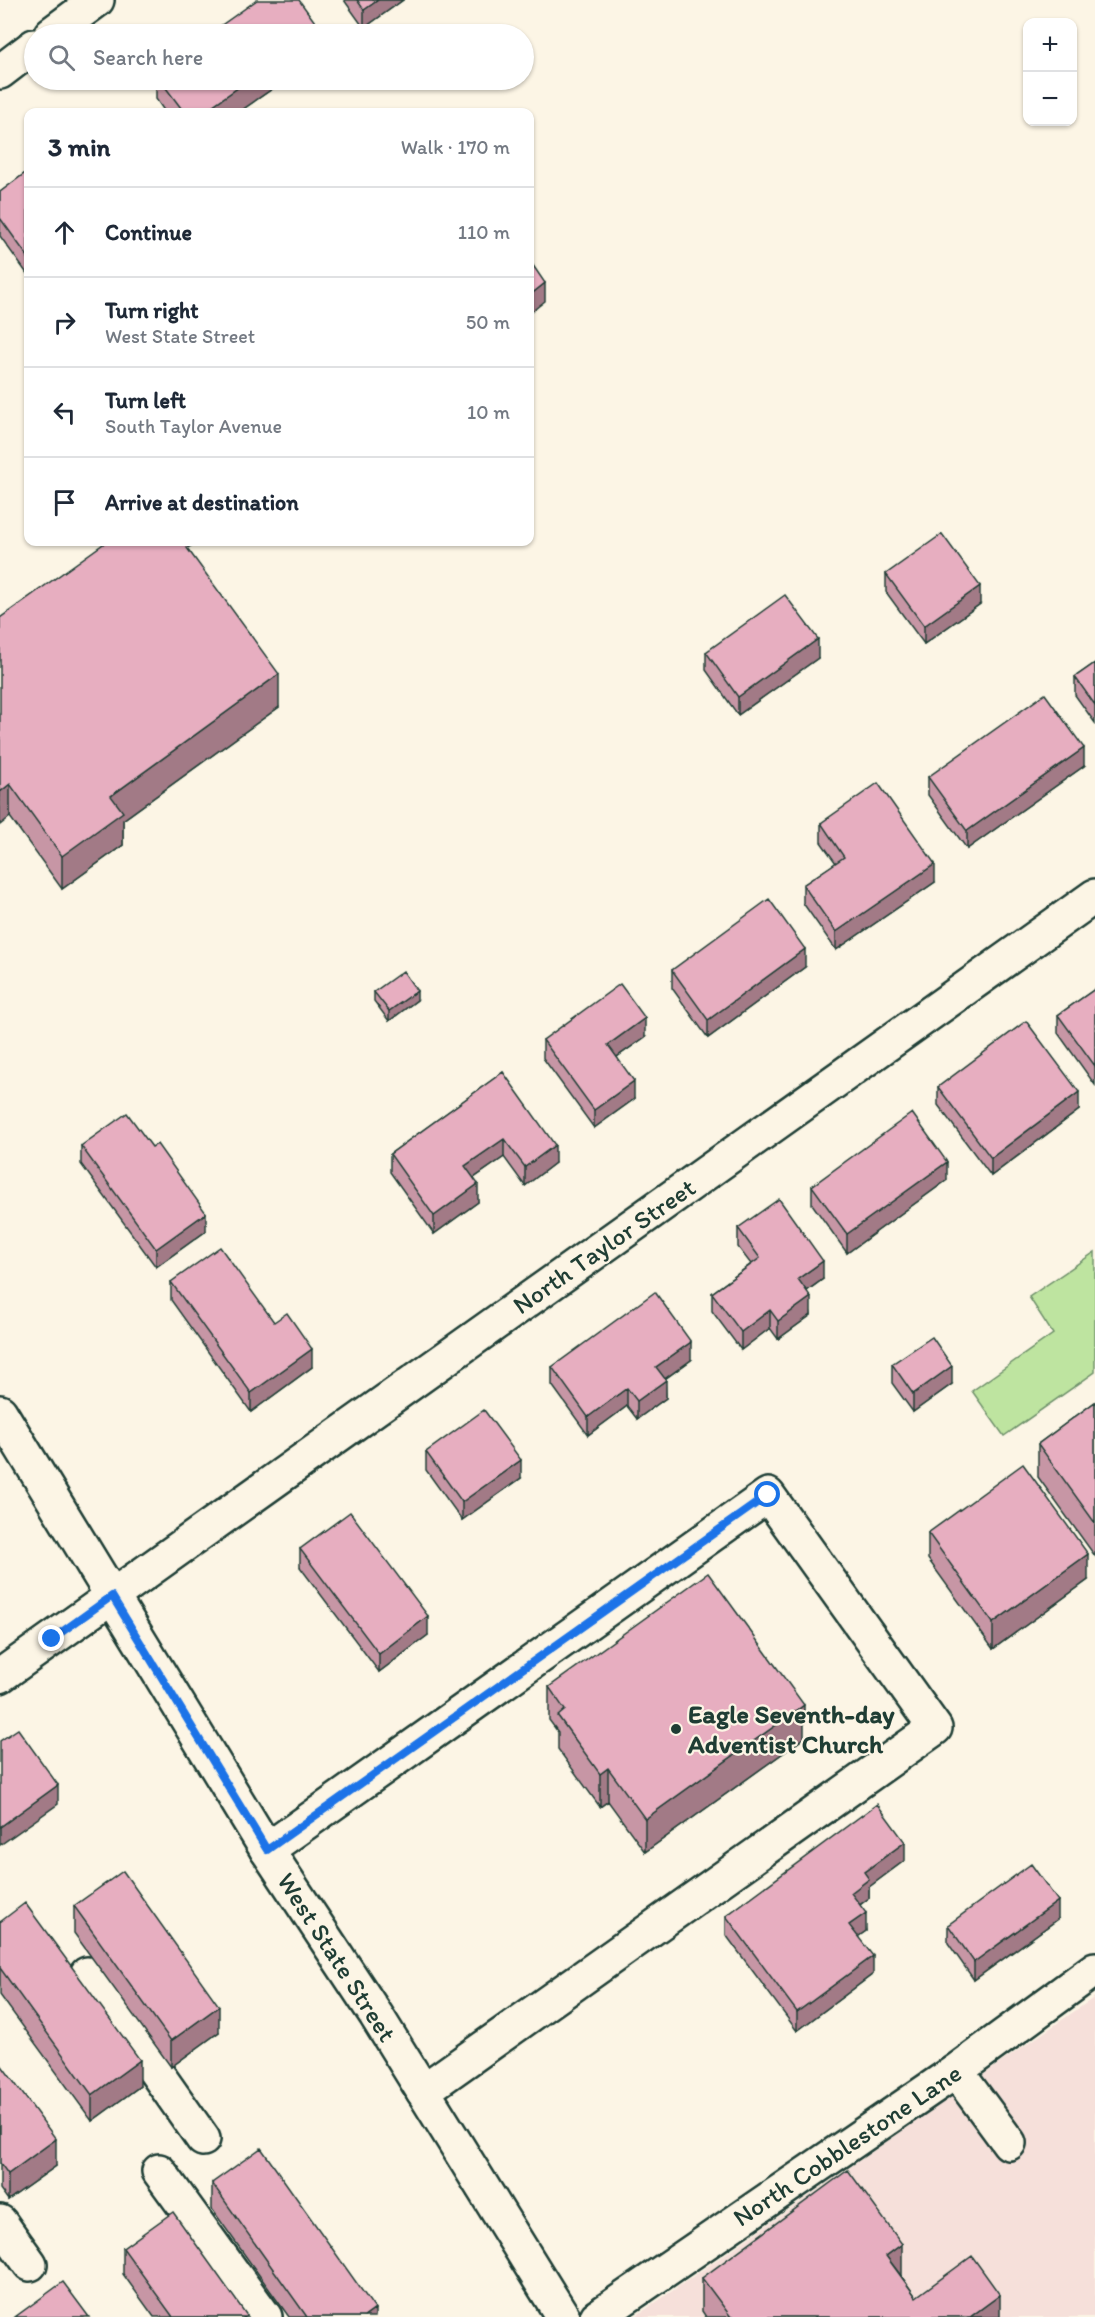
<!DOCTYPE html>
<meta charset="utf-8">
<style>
:root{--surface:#fff;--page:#f2f2f3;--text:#1f2937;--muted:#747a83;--line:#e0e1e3}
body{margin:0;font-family:Itim,sans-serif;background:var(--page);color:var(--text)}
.controls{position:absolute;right:18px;top:18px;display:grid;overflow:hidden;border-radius:12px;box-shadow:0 2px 4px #0004}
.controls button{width:54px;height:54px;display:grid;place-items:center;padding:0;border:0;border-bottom:2px solid var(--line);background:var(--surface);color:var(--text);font:30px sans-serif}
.stop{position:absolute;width:18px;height:18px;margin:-14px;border:4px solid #1a73e8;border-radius:50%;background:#fff}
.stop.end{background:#1a73e8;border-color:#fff;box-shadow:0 2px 6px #0008}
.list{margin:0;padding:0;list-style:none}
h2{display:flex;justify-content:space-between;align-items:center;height:78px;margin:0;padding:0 24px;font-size:26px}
h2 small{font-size:20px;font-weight:400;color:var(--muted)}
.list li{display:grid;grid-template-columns:39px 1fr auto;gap:18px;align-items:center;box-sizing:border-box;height:90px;padding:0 24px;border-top:2px solid var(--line)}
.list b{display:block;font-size:22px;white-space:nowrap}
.list p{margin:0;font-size:20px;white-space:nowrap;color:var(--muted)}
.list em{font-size:20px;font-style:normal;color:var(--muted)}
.icon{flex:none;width:33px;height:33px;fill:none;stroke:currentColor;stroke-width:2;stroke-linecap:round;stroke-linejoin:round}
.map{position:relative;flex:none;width:1095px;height:2317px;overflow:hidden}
.search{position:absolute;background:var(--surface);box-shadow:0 2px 4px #0004;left:24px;top:24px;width:510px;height:66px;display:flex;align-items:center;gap:15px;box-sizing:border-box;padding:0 21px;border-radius:33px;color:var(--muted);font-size:22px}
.panel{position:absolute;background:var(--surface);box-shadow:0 2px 4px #0004;left:24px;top:108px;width:510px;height:438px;border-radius:12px}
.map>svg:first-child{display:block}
.built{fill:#f6e0da}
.green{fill:#bee4a0;stroke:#6e906a;stroke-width:1.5}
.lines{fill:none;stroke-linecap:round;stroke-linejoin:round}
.minor-casing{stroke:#1f3d34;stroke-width:38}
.major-casing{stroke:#1f3d34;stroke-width:38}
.minor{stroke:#fcf5e5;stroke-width:33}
.major{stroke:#fcf5e5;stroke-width:33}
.wall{fill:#c796a5;stroke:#1f3d34;stroke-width:1.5}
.shaded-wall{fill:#a27a86;stroke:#1f3d34;stroke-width:1.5}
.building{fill:#e7aec0;stroke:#1f3d34;stroke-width:1.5}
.route{stroke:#1a73e8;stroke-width:8}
.poi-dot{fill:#1f3d34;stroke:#fcf5e5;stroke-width:2}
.labels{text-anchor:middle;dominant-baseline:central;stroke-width:4.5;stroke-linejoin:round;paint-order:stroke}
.street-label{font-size:26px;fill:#1f3d34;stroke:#fcf5e5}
.poi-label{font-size:26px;font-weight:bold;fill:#1f3d34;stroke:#fcf5e5;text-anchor:start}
</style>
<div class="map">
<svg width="1095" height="2317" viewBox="0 0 1095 2317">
<rect width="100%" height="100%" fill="#fcf5e5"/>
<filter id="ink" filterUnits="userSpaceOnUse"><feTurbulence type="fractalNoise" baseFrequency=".0167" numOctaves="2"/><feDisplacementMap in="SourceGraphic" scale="12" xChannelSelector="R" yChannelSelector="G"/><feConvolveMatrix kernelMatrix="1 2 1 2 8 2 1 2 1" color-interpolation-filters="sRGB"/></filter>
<g filter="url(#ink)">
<!-- built -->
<path class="built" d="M1095 1997V2317H634L649 2307Z"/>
<!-- green -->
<path class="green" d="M1095 1252V1372L1004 1436 972 1391 1053 1334 1029 1297Z"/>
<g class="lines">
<!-- minor casing -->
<g class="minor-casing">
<path id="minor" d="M51 34 97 0
M0 72 34 46
M0 1676 1095 896
M267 1850 768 1495 935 1728 423 2091
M87 1974 203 2139
M956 2071 1009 2143
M159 2171 265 2317
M0 2222 30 2264
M597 2317 956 2071 1095 1969"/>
</g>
<!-- major casing -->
<g class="major-casing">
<path id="major" d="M0 1412 267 1850 376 2015 563 2317"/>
</g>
<!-- minor -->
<use href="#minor" class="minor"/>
<!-- major -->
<use href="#major" class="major"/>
</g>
<!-- wall -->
<path class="wall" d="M344 0H403L364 28Z
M156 80H285L239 112H165L156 99Z
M28 171V275L0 236V192Z
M191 554 279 707 123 820V845L62 889 10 817 0 618Z
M886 574 980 604 924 644 886 592Z
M706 652 818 658 738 715 706 670Z
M1095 663V723L1075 695V677Z
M1084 766 967 849 928 795V777Z
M821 823 935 882 836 950 803 903V885L836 863 821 842Z
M805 967 708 1038 672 988V970Z
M1095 989V1085L1058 1033V1015Z
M374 992 417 1000 389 1021 374 1001Z
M645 1037 617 1057 634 1099 594 1128 543 1058V1040Z
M503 1072 555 1163 525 1186 504 1157 474 1178 478 1202 434 1234 390 1172V1154Z
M938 1087 1079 1110 991 1176 938 1105Z
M81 1146 206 1231 156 1267 81 1164Z
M947 1180 847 1253 812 1204V1186Z
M738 1228 823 1279 807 1291 811 1315 778 1339 770 1328 741 1350 712 1311V1293L751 1264 738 1247Z
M171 1282 274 1322 312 1367 251 1412 171 1300Z
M691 1360 665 1379 666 1398 637 1419 627 1406 588 1435 552 1385V1367Z
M892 1364 952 1384 913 1412 892 1383Z
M1095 1402V1556L1038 1477V1444Z
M426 1452 521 1478 462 1520 426 1470Z
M928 1533 1088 1580 993 1649 928 1559Z
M300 1549 428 1635 379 1672 300 1567Z
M549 1687 804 1738 645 1852 608 1801 600 1807 558 1749V1732L549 1720Z
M905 1860 869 1887V1898L860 1905 866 1931 858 1936 873 1974 797 2031 726 1935V1916Z
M74 1906 219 2032 171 2067 74 1933Z
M1058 1919 974 1980 948 1943V1925Z
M0 1922 140 2086 92 2121 0 1995Z
M0 2063 56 2166 8 2200 0 2189Z
M212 2183 364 2317H289L212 2209Z
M123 2248 248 2317H154L123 2274Z
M902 2277 916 2297 1000 2317H706L702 2311V2278Z"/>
<!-- shaded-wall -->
<path class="shaded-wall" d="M378 0H403L364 28V10Z
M320 29V34H311Z
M249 80H285L239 112H203Z
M545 283V301L530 313V295Z
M980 586V604L924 644V626Z
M818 639V658L738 715V697Z
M279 674V707L123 820V845L62 889V856L111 796Z
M1084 748V766L967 849V831Z
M10 784V817L0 825V792Z
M935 864V882L836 950V932Z
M805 949V967L708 1038V1020Z
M417 991V1000L389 1021V1011Z
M645 1018V1037L608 1063V1045Z
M634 1081V1099L594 1128V1110Z
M1079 1092V1110L991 1176V1158Z
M504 1139V1157L465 1184V1166Z
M555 1145V1163L525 1186V1167Z
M947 1162V1180L847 1253V1234Z
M478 1184V1202L434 1234V1216Z
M206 1213V1231L156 1267V1249Z
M823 1261V1279L798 1297V1279Z
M811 1297V1315L778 1339V1321Z
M770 1310V1328L741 1350V1332Z
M691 1342V1360L656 1385V1367Z
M312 1349V1367L251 1412V1393Z
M952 1366V1384L913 1412V1394Z
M666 1380V1398L637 1419V1401Z
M627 1388V1406L588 1435V1417Z
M521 1460V1478L462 1520V1502Z
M1088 1554V1580L993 1649V1623Z
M428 1616V1635L379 1672V1654Z
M804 1705V1738L645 1852V1819Z
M608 1768V1801L600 1807V1774Z
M58 1785V1804L0 1845V1827Z
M905 1842V1860L869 1887V1898L851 1911V1893L864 1872Z
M1058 1901V1919L974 1980V1962Z
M866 1913V1931L849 1943V1925Z
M873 1956V1974L797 2031V2012Z
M219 2006V2032L171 2067V2041Z
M140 2060V2086L92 2121V2095Z
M56 2139V2166L8 2200V2174Z
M902 2244V2277L886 2256Z
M1000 2295V2317H970Z
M375 2309V2317H364Z"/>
<!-- building -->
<path class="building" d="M257 0H299L320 29 311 34H209Z
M357 0H378L364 10Z
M160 80H249L203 112H184Z
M28 171V257L0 218V192Z
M530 261 545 283 530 295Z
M942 534 980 586 924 626 886 574Z
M106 542H188L191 546 187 548 279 674 111 796 123 812 62 856 10 784 0 792V618Z
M785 595 818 639 738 697 706 652Z
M1095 663V705L1075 677Z
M1045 694 1084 748 967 831 928 777Z
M878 783 935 864 836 932 803 885 844 857 821 823Z
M769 899 805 949 708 1020 672 970Z
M403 971 417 991 389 1011 374 992Z
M620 984 645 1018 608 1045 634 1081 594 1110 543 1040Z
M1095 989V1066L1058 1015Z
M1026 1021 1079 1092 991 1158 938 1087Z
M503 1072 555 1145 525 1167 504 1139 465 1166 478 1184 434 1216 390 1154Z
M127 1113 152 1147 157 1144 206 1213 156 1249 81 1146Z
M912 1113 947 1162 847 1234 812 1186Z
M779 1199 823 1261 798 1279 811 1297 778 1321 770 1310 741 1332 712 1293 760 1258 738 1228Z
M220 1247 274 1322 287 1313 312 1349 251 1393 171 1282Z
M655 1292 691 1342 656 1367 666 1380 637 1401 627 1388 588 1417 552 1367Z
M932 1337 952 1366 913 1394 892 1364Z
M1095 1402V1523L1038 1444Z
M484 1410 521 1460 462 1502 426 1452Z
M1023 1464 1088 1554 993 1623 928 1533Z
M350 1512 428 1616 379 1654 300 1549Z
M708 1573 804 1705 645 1819 608 1768 600 1774 558 1716 565 1710 549 1687Z
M18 1729 58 1785 0 1827V1741Z
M877 1804 905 1842 864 1872 869 1879 851 1893 866 1913 849 1925 873 1956 797 2012 726 1916Z
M1031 1864 1058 1901 974 1962 948 1925Z
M123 1871 219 2006 171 2041 74 1906Z
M25 1903 140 2060 92 2095 0 1968V1922Z
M0 2063 56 2139 8 2174 0 2163Z
M261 2148 375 2309 364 2317H307L212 2183Z
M848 2170 902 2244 886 2256 916 2297 972 2256 1000 2295 970 2317H731L702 2278Z
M173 2212 248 2317H173L123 2248Z
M63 2282 89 2317H15Z"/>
</g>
<g class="lines" filter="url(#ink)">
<!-- route -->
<path class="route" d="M52 1639 112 1596 267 1850 768 1495"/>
</g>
<!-- markers -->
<circle class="poi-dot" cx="676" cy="1729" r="6"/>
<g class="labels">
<!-- street labels -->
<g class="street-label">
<text transform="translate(604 1246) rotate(-35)">North Taylor Street</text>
<text transform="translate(337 1957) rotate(57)">West State Street</text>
<text transform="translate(847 2145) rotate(-34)">North Cobblestone Lane</text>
</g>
<!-- poi labels -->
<g class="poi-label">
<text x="688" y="1714">Eagle Seventh-day<tspan x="688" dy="30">Adventist Church</tspan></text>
</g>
</g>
</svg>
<div class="controls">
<button>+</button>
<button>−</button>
</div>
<div class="stop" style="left:768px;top:1495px"></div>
<div class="stop end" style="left:52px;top:1639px"></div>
<div class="search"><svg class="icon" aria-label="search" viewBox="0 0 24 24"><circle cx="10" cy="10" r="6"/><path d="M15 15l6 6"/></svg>Search here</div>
<section class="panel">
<h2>3 min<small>Walk · 170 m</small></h2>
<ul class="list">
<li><svg class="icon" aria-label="ahead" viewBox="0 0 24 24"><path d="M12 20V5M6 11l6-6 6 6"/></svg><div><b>Continue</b></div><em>110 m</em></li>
<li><svg class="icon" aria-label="right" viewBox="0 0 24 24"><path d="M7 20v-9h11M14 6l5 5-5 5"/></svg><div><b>Turn right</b><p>West State Street</p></div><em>50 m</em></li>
<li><svg class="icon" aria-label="left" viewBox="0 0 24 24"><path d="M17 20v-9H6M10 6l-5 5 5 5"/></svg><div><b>Turn left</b><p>South Taylor Avenue</p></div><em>10 m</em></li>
<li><svg class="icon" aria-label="arrive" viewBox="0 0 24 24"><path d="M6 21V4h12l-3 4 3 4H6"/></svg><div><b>Arrive at destination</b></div></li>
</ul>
</section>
</div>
